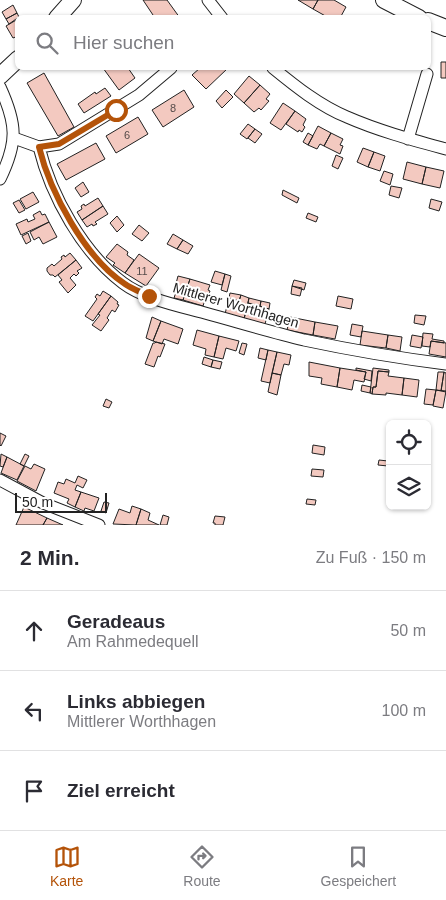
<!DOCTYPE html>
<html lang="de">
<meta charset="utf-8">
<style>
:root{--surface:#fff;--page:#f2f2f3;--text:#2b2b33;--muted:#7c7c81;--line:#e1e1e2;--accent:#b45309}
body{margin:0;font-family:Arial,sans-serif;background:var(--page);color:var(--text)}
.controls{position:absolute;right:15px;bottom:15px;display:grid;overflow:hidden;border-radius:8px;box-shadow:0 1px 4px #0004}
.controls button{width:45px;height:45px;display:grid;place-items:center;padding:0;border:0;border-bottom:1px solid var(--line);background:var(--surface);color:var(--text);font:25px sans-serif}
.scale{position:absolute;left:15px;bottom:12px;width:92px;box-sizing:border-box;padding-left:5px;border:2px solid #222;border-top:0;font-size:14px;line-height:18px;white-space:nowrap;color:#222;-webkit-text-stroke:4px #fff;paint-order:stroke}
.stop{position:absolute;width:15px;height:15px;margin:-11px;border:4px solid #b45309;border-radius:50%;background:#fff}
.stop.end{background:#b45309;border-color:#fff;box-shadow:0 1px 5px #0008}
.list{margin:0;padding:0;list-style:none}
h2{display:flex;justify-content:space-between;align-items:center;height:65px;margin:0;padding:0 20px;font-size:21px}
h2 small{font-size:16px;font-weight:400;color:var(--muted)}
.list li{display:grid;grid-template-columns:32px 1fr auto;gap:15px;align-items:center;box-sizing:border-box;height:80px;padding:0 20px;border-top:1px solid var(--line)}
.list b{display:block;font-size:19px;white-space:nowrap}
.list p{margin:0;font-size:16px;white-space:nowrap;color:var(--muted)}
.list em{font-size:16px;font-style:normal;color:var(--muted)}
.icon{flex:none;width:28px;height:28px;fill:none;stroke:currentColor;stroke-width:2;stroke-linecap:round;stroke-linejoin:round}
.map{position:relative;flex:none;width:446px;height:525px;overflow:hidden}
.search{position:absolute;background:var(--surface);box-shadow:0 1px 4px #0004;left:15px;right:15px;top:15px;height:55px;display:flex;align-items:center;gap:12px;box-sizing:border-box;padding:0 18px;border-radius:8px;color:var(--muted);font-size:19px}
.sheet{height:305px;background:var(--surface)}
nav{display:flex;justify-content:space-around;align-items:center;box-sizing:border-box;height:70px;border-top:1px solid var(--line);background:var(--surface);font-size:14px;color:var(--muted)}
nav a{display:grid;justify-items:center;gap:2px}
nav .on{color:var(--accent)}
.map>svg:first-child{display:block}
.building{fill:#f3c9c0;stroke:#222}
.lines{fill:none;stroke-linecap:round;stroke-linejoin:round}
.minor-casing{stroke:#222;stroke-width:13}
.secondary-casing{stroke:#222;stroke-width:18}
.minor{stroke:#fff;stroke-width:11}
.secondary{stroke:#fff;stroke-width:16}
.route{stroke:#b45309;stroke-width:6}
.labels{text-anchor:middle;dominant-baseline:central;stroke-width:4;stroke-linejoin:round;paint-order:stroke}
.number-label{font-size:11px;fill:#564c4a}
.street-label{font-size:14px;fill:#222;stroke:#fff}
</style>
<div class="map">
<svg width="446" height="525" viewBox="0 0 446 525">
<rect width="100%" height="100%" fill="#fff"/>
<!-- building -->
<path class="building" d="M143 0H167L180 18H155Z
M298 0H318L313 9Z
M318 0H334L346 7 340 18H329L313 9Z
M13 5 17 13 6 19 2 12Z
M17 13 19 17 9 24 6 19Z
M18 19V36L13 38 6 26Z
M441 62H446V78H441Z
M103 68H128L135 78 119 90Z
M200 68H228L206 89 192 75Z
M44 73 74 127 58 136 27 83Z
M249 76 260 85 244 103 234 94Z
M260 85 270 94 266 99 269 101 261 110 259 108 254 112 244 103Z
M105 88 111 96 84 113 78 104 95 92 96 94Z
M184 90 194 107 163 127 152 110Z
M226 90 233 97 222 108 216 101Z
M283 103 295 111 281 130 270 123Z
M295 111 306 119 303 125 305 127 302 132 299 130 298 132 286 124Z
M138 117 148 134 116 153 106 136Z
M248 124 255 129 247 139 240 134Z
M318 126 331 133 324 146 320 144 317 149 308 145Z
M255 129 262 134 255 143 248 138Z
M308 133 313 136 308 145 303 142Z
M331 133 343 139 340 145 343 146 340 154 324 146Z
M96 143 105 159 66 180 57 164Z
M363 148 374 152 368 167 357 162Z
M374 152 385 156 380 171 368 167Z
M336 155 343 158 338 169 332 166Z
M407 162 426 167 422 184 403 179Z
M426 167 444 171 440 188 422 184Z
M384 171 393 174 390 185 380 181Z
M83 182 89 192 81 197 75 188Z
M391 186 402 188 399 198 389 195Z
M283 190 299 198 297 203 282 195Z
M33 192 39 202 26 209 20 199Z
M98 198 103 206 82 220 77 212 82 209 81 206 84 204 85 206Z
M431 199 442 202 439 211 429 208Z
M19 200 25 210 19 213 13 203Z
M103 206 108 214 95 222 97 224 93 226 92 224 87 227 82 220Z
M40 211 42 215 45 214 49 222 21 235 16 224 27 219 28 222 35 219 33 215Z
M308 213 318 217 316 222 306 218Z
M117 216 124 225 117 232 110 223Z
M49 222 57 237 43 244 39 237 34 240 30 232Z
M139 225 149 233 142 241 132 234Z
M28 233 31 241 26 244 22 236Z
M173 234 183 240 177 249 167 244Z
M183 240 193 246 188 254 177 249Z
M117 244 128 252 127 255 134 260 125 273 113 265 115 263 106 257Z
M70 253 76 260 55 277 53 275H50L47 271V268L52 264 54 266 62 259 61 257 64 255 65 257Z
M139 254 159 268 146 286 125 273Z
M76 260 82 268 77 271 79 273 76 276 74 274 70 278 76 285 68 293 59 282 62 280 58 275Z
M215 271 225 274 222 285 211 282Z
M225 274 231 276 227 292 221 290Z
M178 276 190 279 183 300 174 298 176 292 174 291Z
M190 279 210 285 208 290 210 291 208 297H206L203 306 183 300Z
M294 280 306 283 304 290 292 286Z
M292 286 302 288 300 296 291 294Z
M103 291 111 296 93 321 85 316 97 299 95 297 97 294 100 296Z
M230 293 241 295 239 301 229 298Z
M241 295 249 298 244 319 225 314 229 298 239 301Z
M111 296 118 302 117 304 119 305 115 312 112 310 107 318 109 320 101 331 92 325 100 315 98 314Z
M338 296 353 299 351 309 336 306Z
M249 298 261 301 260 306 248 303Z
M261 301 270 303 269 309 260 306Z
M248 303 269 309 265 324 244 319Z
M415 315 426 316 424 325 414 323Z
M152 317 161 321 153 341 146 338Z
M290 317 315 322 313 335 287 330Z
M161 321 183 329 178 344 164 339 162 344 153 341Z
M315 322 338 326 335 339 313 335Z
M352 324 363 326 361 337 350 335Z
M197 330 219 336 214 357 205 355 206 349 193 345Z
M362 331 388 335 386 348 360 345Z
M423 333 433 334 432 339 444 341V343L431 341 430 347 422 346Z
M388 335 402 337 400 351 386 348Z
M412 335 423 337 421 348 410 346Z
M219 336 239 341 236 351 226 348 223 359 214 357Z
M431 341 446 343V357L429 354Z
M156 342 165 344 160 357 158 356 154 367 145 364 153 343H155Z
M242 343 247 344 244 355 239 353Z
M260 348 268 350 266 360 258 358Z
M268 350 277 352 270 383 261 381Z
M277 352 291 355 289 365 284 364 281 375 272 373Z
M204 357 213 360 211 367 202 364Z
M213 360 222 362 220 369 211 367Z
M309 362 340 368 337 387 321 384 322 378 309 376Z
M340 368 366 372 364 382 354 380 352 390 337 387Z
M356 368 372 371 371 381 364 379 366 372 356 370Z
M373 368 389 370V372L378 371 376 387H373L372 394 370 393Z
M378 371 389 372 388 376 404 378 402 395 386 393V395L372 394 373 387H376Z
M438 372H444L441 391 436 390Z
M444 372 446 373V392L441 391Z
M272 373 281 375 277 395 268 392Z
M404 378 419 380 417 397 402 395Z
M362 385 371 387 370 393 361 391Z
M426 389 436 390 433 405 424 404Z
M436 390 446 391 443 408 433 406Z
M106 399 112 402 109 408 103 406Z
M0 433 6 436 1 446 0 445Z
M313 445 325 447 324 455 312 453Z
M1 454 7 457 3 467 0 466Z
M25 454 29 456 24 466 20 464Z
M7 457 24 466 17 480 1 473Z
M379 460 388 461V466L378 465Z
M34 464 45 469 36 491 17 481 25 466 31 469Z
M312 469 324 470 323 477 311 476Z
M78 476 87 480 83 488 77 485 75 490 81 492 75 507 67 503 69 499 54 493 58 482 64 484 66 479 75 483Z
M81 492 99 498 94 511 85 508 84 511 75 507Z
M307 499 316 500 315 505 306 504Z
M104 502 109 503 106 513 101 511Z
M132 506 141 509 136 525 113 524 119 509 130 513Z
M24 507 47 518 43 525H16Z
M141 509 150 513 148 520 159 525H136Z
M163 515 169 517 167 525H160Z
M215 516 225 517 223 525H215V523H213Z
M47 518 63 525H43Z"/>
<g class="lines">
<!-- minor casing -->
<g class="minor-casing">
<path id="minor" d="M208 0 222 18
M273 68C295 86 320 106 347 117 379 131 413 140 446 149
M0 87C17 124 18 142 0 179
M14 138 39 147 59 144 139 95 171 68
M408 139 427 74
M39 147C51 196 83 253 123 283 144 299 180 306 205 313 238 322 271 332 304 340 351 350 398 358 446 364
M0 480 43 503 99 525"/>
</g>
<!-- secondary casing -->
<g class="secondary-casing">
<path id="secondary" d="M384 0 419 18
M57 18 73 0
M428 21 446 28
M0 76 18 59"/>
</g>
<!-- minor -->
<use href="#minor" class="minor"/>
<!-- secondary -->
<use href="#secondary" class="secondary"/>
</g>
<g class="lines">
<!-- route -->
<path class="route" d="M116 110 59 144 39 147C50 192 85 258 125 284 132 289 141 292 149 296"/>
</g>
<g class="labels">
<!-- number labels -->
<g class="number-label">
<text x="173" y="108">8</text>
<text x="127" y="135">6</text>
<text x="142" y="271">11</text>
</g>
<!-- street labels -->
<g class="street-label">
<text transform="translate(236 305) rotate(16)">Mittlerer Worthhagen</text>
</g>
</g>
</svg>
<div class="controls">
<button><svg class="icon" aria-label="locate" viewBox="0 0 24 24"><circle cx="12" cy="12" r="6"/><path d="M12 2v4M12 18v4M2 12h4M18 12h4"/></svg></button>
<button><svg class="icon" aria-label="layers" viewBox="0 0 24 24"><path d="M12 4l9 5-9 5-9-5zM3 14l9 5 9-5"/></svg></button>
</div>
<div class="scale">50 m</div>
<div class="stop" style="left:116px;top:110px"></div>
<div class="stop end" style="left:149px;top:296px"></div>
<div class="search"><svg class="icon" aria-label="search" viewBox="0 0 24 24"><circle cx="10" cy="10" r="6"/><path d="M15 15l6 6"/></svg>Hier suchen</div>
</div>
<section class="sheet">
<h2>2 Min.<small>Zu Fuß · 150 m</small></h2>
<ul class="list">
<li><svg class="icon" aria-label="ahead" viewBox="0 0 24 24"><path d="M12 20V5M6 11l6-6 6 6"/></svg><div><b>Geradeaus</b><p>Am Rahmedequell</p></div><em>50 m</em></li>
<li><svg class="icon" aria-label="left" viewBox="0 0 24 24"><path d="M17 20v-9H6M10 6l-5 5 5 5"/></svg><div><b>Links abbiegen</b><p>Mittlerer Worthhagen</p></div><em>100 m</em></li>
<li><svg class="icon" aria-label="arrive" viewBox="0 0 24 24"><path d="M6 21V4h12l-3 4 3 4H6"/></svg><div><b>Ziel erreicht</b></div></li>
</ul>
</section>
<nav>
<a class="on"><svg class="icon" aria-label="map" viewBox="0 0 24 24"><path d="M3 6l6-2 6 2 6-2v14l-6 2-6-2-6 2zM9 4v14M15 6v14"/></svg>Karte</a>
<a><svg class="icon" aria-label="directions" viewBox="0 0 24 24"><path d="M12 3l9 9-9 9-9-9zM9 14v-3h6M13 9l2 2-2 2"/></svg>Route</a>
<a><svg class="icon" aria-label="saved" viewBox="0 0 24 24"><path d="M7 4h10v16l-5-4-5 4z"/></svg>Gespeichert</a>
</nav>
